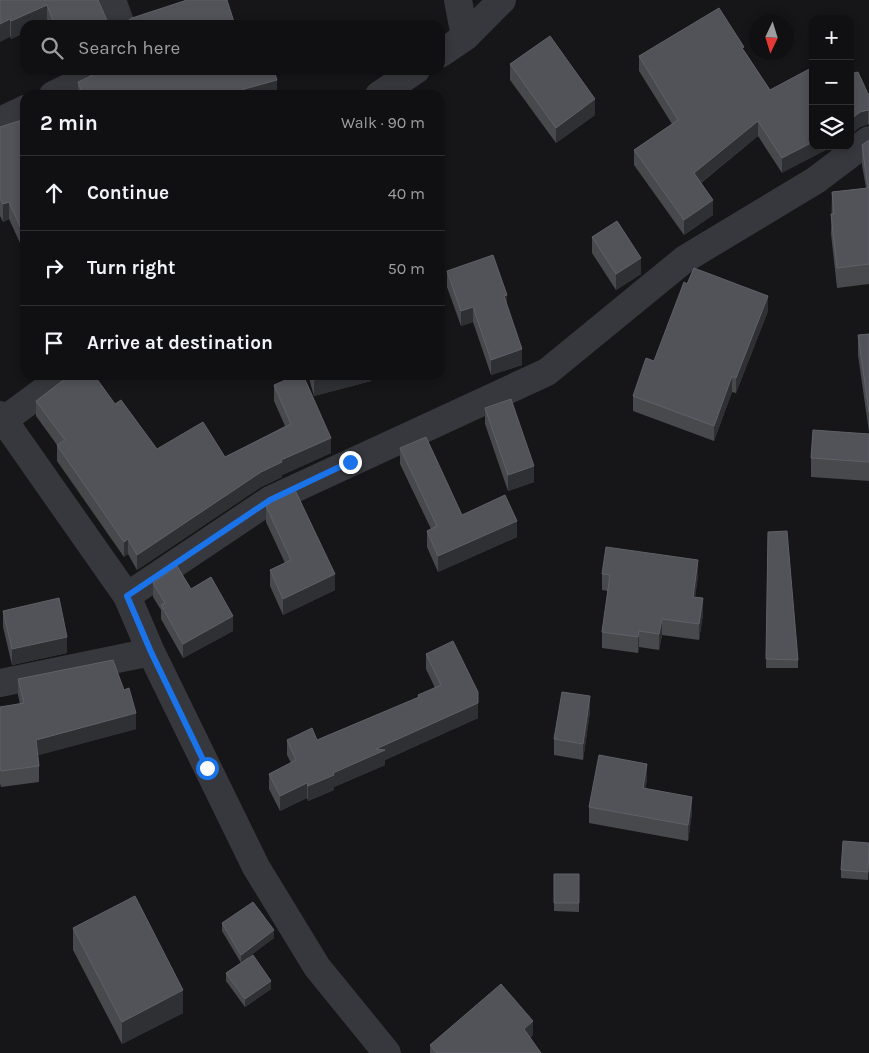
<!DOCTYPE html>
<meta charset="utf-8">
<style>
:root{--surface:#101012;--page:#19191b;--text:#f1f3f6;--muted:#9c9d9f;--line:#303032}
body{margin:0;font-family:Karla,sans-serif;background:var(--page);color:var(--text)}
.controls{position:absolute;right:15px;top:15px;display:grid;overflow:hidden;border-radius:10px;box-shadow:0 2px 8px #0003}
.controls button{width:45px;height:45px;display:grid;place-items:center;padding:0;border:0;border-bottom:1px solid var(--line);background:var(--surface);color:var(--text);font:25px sans-serif}
.compass{position:absolute;left:749px;top:15px;width:45px;height:45px;border-radius:50%;background:var(--surface);box-shadow:0 2px 8px #0003;rotate:184deg}
.stop{position:absolute;width:15px;height:15px;margin:-11px;border:4px solid #1a73e8;border-radius:50%;background:#fff}
.stop.end{background:#1a73e8;border-color:#fff;box-shadow:0 1px 5px #0008}
.list{margin:0;padding:0;list-style:none}
h2{display:flex;justify-content:space-between;align-items:center;height:65px;margin:0;padding:0 20px;font-size:21px}
h2 small{font-size:16px;font-weight:400;color:var(--muted)}
.list li{display:grid;grid-template-columns:32px 1fr auto;gap:15px;align-items:center;box-sizing:border-box;height:75px;padding:0 20px;border-top:1px solid var(--line)}
.list b{display:block;font-size:19px;white-space:nowrap}
.list em{font-size:16px;font-style:normal;color:var(--muted)}
.icon{flex:none;width:28px;height:28px;fill:none;stroke:currentColor;stroke-width:2;stroke-linecap:round;stroke-linejoin:round}
.map{position:relative;flex:none;width:869px;height:1053px;overflow:hidden}
.search{position:absolute;background:var(--surface);box-shadow:0 2px 8px #0003;left:20px;top:20px;width:425px;height:55px;display:flex;align-items:center;gap:12px;box-sizing:border-box;padding:0 18px;border-radius:15px;color:var(--muted);font-size:19px}
.panel{position:absolute;background:var(--surface);box-shadow:0 2px 8px #0003;left:20px;top:90px;width:425px;height:290px;border-radius:15px}
.map>svg:first-child{display:block}
.lines{fill:none;stroke-linecap:round;stroke-linejoin:round}
.minor{stroke:#37383d;stroke-width:28}
.wall{fill:#47494d}
.shaded-wall{fill:#2f3033}
.building{fill:#525359;stroke:#5f6168}
.route{stroke:#1a73e8;stroke-width:6}
</style>
<div class="map">
<svg width="869" height="1053" viewBox="0 0 869 1053">
<rect width="100%" height="100%" fill="#161618"/>
<g class="lines">
<!-- minor -->
<path class="minor" d="M112 0 121 25
M458 0 465 37
M440 54 465 37 502 0
M53 95 104 70
M379 95 416 70
M0 121 25 109
M0 415 127 596 151 652 256 867 317 967 387 1053
M4 420 65 375
M127 596 270 500 547 372 685 259 816 180 869 140
M0 683 151 652"/>
</g>
<!-- wall -->
<path class="wall" d="M0 0H98L109 25H48L47 22 11 39Z
M744 50 770 90 813 67 782 173 758 136 701 183 713 215 684 235 634 165V150L672 124 639 71V56Z
M510 64 595 115 556 143 510 80Z
M850 67 854 73 869 96V125L868 124 860 127 850 135Z
M78 82 277 95H78Z
M25 119V254L9 219 3 222 0 216V127Z
M869 140V284L837 288 831 234 832 192 866 188 862 165V145Z
M592 237 641 274 616 290 592 253Z
M447 271 507 305 522 365 491 375 473 322 461 326 447 287Z
M768 311 736 393 732 392 714 441 633 411V396L654 361Z
M869 334V432L858 355V335Z
M308 375H371V381L314 396Z
M274 385 331 453 282 475V477L261 487 137 570 128 554 124 557 57 461V445L36 416V401L115 404 157 449 225 457 285 426 274 401Z
M485 408 534 482 508 491 485 424Z
M869 434V481L811 477V458Z
M400 448 462 515 517 537 438 572 427 547V531L431 529 400 464Z
M266 506 335 590 283 615 270 586V570L285 563 266 522Z
M768 532 798 660V668H766Z
M602 574 698 576 695 597 703 614 699 640 662 635 659 650 639 647 638 653 602 648V632L608 591 602 590Z
M153 583 191 589 233 631 183 658 161 619V610L153 597Z
M3 611 67 653 12 665 3 627Z
M426 654 478 718 385 760V765L334 787V790L308 801 307 798 280 811 269 789V774L291 763 287 755V740H317L418 698V695L435 688 426 669Z
M18 679 136 729 38 755 39 766V782L1 787 0 783V707L20 704 18 695Z
M590 712 583 760 554 755V739Z
M647 780 645 788 692 813 688 841 589 823V807Z
M869 843V860L868 880 841 878V870Z
M554 874H579V912L554 911Z
M222 923 274 938 248 957 271 989 245 1007 226 981V973L241 963 222 931Z
M73 928 183 1013 122 1044 73 950Z
M533 1035 530 1038 541 1053H430V1045Z"/>
<!-- shaded-wall -->
<path class="shaded-wall" d="M47 5V22L41 25H25V32L11 39V21Z
M10 19V37L0 42V24Z
M277 80V95H241V90Z
M595 99V115L556 143V128Z
M868 110V124L860 127 850 135V120L860 112Z
M758 121V136L694 188V173Z
M813 142V146H834L782 173V158Z
M713 200V215L684 235V220Z
M9 202V219L3 222V204Z
M641 258V274L616 290V274Z
M507 295V311L504 296Z
M768 296V311L736 393V378Z
M473 307V322L461 326V311Z
M522 349V365L491 375V360Z
M334 375H371V381L314 396V380Z
M732 376V392L714 441V426Z
M331 438V453L282 475V477L261 487 137 570V555L261 472 281 460Z
M534 466V482L508 491V475Z
M517 521V537L438 572V556Z
M128 539V554L124 557V542Z
M698 560V576L693 613V597Z
M335 574V590L283 615V599Z
M703 598V614L699 640V624Z
M233 616V631L183 658V644Z
M662 619V635L659 650V634Z
M639 631V647L638 653V637Z
M67 637V653L12 665V649Z
M590 696V712L583 760V744Z
M478 703V718L385 760V765L334 787V790L308 801V786L376 749Z
M136 713V729L36 756V740Z
M647 764V780L643 804V788Z
M307 783V798L280 811V796Z
M692 797V813L688 841V825Z
M274 930V938L241 963V955Z
M271 981V989L245 1007V999Z
M183 990V1013L122 1044V1022Z
M533 1021V1035L524 1043V1029Z"/>
<!-- building -->
<path class="building" d="M0 0H98L109 25H55L47 5 11 21 10 19 0 24Z
M187 0H227L235 25H113L126 22 132 18Z
M719 8 744 47 742 48 770 90 813 67V142L782 158 758 121 694 173 713 200 684 220 634 150 678 120 639 56Z
M550 36 595 99 556 128 510 64Z
M850 67 854 73 858 72 869 96V110H868L860 112 850 120Z
M103 70H274L277 80 241 90 243 95H83L78 82Z
M25 119V237L9 202 3 204 0 198V127Z
M869 140V264L837 268 831 214H834L832 192 868 188 862 145Z
M617 221 641 258 616 274 592 237Z
M493 255 507 295 504 296 522 349 491 360 473 307 461 311 447 271Z
M694 268 768 296 736 378 732 376 714 426 633 396 646 358 654 361 684 282 687 284Z
M869 334V412L858 335Z
M70 375H94L115 404 121 400 157 449 203 422 225 457 291 424 274 385 297 375H303L331 438 281 460 282 462 261 472 137 555 128 539 124 542 57 445 65 440 36 401Z
M312 375H334L314 380Z
M511 399 534 466 508 475 485 408Z
M813 430 869 434V462L811 458Z
M426 437 462 515 505 495 517 521 438 556 427 531 437 526 400 448Z
M295 490 335 574 283 599 270 570 291 560 266 506 278 498Z
M787 531 798 660 766 659 768 532Z
M606 547 698 560 693 597 703 598 699 624 662 619 659 634 639 631 638 637 602 632 610 575 602 574Z
M177 566 191 589 211 577 233 616 183 644 161 605 165 603 153 583Z
M59 598 67 637 12 649 3 611Z
M453 641 478 692V703L376 749 385 750 333 773 334 775 308 786 307 783 280 796 269 774 296 760 287 740 312 728 317 740 419 697 418 695 441 685 426 654Z
M113 660 124 690 129 688 136 713 36 740 39 766 1 771 0 767V707L24 703 18 679Z
M562 692 590 696 583 744 554 739Z
M599 755 647 764 643 788 692 797 688 825 589 807Z
M843 841 869 843 868 872 841 870Z
M554 874H579V903H554Z
M135 896 183 990 122 1022 73 928Z
M253 902 274 930 241 955 222 923Z
M253 955 271 981 245 999 226 973Z
M501 984 533 1021 524 1029 541 1053H437L430 1045Z"/>
<g class="lines">
<!-- route -->
<path class="route" d="M207 768 151 652 127 596 270 500 350 462"/>
</g>
</svg>
<div class="controls">
<button>+</button>
<button>−</button>
<button><svg class="icon" aria-label="layers" viewBox="0 0 24 24"><path d="M12 4l9 5-9 5-9-5zM3 14l9 5 9-5"/></svg></button>
</div>
<svg class="compass" viewBox="-18 -18 36 36"><path d="M0-13l5 13h-10z" fill="#e53935"/><path d="M0 13l5-13h-10z" fill="#9c9d9f"/></svg>
<div class="stop" style="left:207px;top:768px"></div>
<div class="stop end" style="left:350px;top:462px"></div>
<div class="search"><svg class="icon" aria-label="search" viewBox="0 0 24 24"><circle cx="10" cy="10" r="6"/><path d="M15 15l6 6"/></svg>Search here</div>
<section class="panel">
<h2>2 min<small>Walk · 90 m</small></h2>
<ul class="list">
<li><svg class="icon" aria-label="ahead" viewBox="0 0 24 24"><path d="M12 20V5M6 11l6-6 6 6"/></svg><div><b>Continue</b></div><em>40 m</em></li>
<li><svg class="icon" aria-label="right" viewBox="0 0 24 24"><path d="M7 20v-9h11M14 6l5 5-5 5"/></svg><div><b>Turn right</b></div><em>50 m</em></li>
<li><svg class="icon" aria-label="arrive" viewBox="0 0 24 24"><path d="M6 21V4h12l-3 4 3 4H6"/></svg><div><b>Arrive at destination</b></div></li>
</ul>
</section>
</div>
